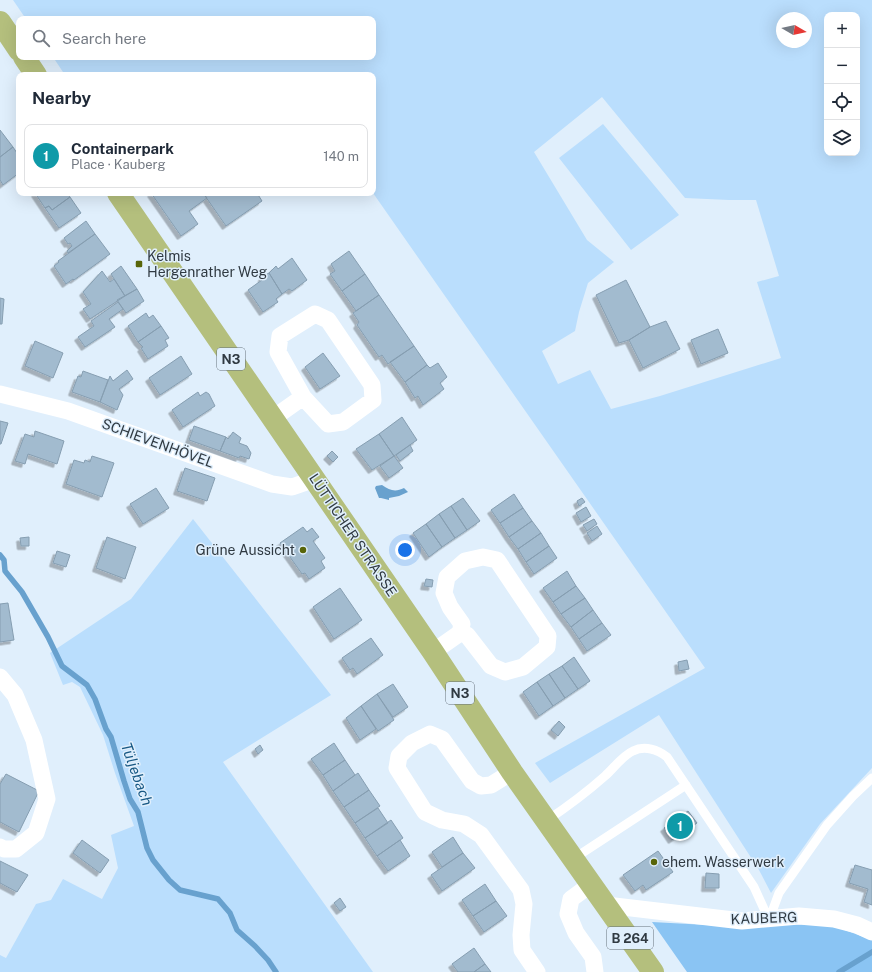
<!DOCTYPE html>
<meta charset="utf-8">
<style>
:root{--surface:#fff;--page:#f6f6f7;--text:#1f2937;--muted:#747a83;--line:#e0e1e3;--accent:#7c3aed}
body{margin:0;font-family:"Public Sans",sans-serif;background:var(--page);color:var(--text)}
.controls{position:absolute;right:12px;top:12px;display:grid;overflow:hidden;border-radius:8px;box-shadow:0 4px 16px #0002}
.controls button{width:36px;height:36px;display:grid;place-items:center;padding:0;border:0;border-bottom:1px solid var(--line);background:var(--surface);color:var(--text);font:20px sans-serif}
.compass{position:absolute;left:776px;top:12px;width:36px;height:36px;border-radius:50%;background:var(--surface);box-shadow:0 4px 16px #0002;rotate:99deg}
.you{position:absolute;left:405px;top:550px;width:14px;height:14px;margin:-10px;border:3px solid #fff;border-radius:50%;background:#1a73e8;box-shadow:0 0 0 6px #1a73e833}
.badge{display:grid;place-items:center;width:26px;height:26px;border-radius:50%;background:var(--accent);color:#fff;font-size:13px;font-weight:700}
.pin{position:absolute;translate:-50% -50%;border:2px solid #fff;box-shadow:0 1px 4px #0006}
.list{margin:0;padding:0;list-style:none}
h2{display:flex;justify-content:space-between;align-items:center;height:52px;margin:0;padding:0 16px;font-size:17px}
h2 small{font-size:13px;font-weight:400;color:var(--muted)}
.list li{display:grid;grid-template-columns:26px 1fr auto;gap:12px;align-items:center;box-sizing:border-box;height:64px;margin:0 8px 8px;padding:0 8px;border:1px solid var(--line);border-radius:8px}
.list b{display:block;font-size:15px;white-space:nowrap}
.list p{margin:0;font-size:13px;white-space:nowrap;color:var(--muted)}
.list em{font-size:13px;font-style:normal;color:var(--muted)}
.icon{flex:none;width:22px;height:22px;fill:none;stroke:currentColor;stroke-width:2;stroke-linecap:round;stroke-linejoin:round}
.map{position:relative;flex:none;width:872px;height:972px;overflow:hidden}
.search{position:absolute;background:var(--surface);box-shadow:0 4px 16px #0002;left:16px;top:16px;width:360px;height:44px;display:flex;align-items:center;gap:10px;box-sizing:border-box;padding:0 14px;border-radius:8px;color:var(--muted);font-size:15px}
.panel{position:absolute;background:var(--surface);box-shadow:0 4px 16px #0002;left:16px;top:72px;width:360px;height:124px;border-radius:8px}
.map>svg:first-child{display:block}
.green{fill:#badefd;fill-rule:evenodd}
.forest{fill:#8ac4f3}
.water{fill:#68a1ce}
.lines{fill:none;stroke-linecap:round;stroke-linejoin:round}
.stream{stroke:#68a1ce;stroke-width:5.5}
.building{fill:#a2bbcf;stroke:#869eb1;filter:url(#shadow)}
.lane{stroke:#fff;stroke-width:9}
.street{stroke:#fff;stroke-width:17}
.primary{stroke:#b4bf7d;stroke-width:22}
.poi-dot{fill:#586509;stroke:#e0effc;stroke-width:1.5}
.labels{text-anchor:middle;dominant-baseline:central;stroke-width:3;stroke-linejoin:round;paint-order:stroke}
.shield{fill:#e0effc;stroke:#65707a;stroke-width:1}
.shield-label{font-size:13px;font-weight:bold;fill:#303a42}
.poi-label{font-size:14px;fill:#303a42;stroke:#e0effc;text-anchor:start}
.street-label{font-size:14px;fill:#303a42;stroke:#e0effc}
.water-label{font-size:15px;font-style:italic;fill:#185985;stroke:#e0effc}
</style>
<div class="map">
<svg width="872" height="972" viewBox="0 0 872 972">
<defs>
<filter id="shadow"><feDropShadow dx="-3.5" dy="3.5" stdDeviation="0" flood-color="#0004"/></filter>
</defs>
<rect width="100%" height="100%" fill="#e0effc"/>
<!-- green -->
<path class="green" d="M13 0H872V768L820 824 771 893 759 870 659 715 550 783 535 763 705 668 373 193V75H65L53 57H373V19H26ZM827 15H857V153H827ZM782 18H806V42H782ZM602 97 685 198 729 200H756L779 276 757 282 781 358 660 396 611 409 590 370 558 384 542 351 575 331 579 312 588 283 614 262 587 240 534 152Z
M603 124 679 215 631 250 559 158Z
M193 519 331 695 223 762 373 972H0V955L6 958 36 904 51 900 63 879 102 899 118 868 111 835 134 826 115 773 103 735 80 687 72 682 63 685 50 653 131 599Z"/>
<!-- forest -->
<path class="forest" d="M652 922 744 927 780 924 831 925 872 940V972H687Z"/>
<!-- water -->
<path class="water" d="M382 485C390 491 396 492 404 488L408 492 399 496 389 498V500L381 498H379L375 488 376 486Z"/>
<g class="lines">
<!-- stream -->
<path class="stream" d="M0 555 4 560 5 571 22 592 48 637 62 666 87 685 95 699 106 729 111 737 124 781 130 799 138 812 147 848 153 860 169 880 180 890 218 899 230 913 237 930 255 946 268 960 276 972
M839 972 872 952"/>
</g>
<!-- building -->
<path class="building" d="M0 130 13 147 0 157Z
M13 147 19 156V173L3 185 0 180V157Z
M35 193H67L70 197 52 210 49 206 45 208Z
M151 193H203L207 198 189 211 198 224 181 236Z
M203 193H257L262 201 226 226Z
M70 197 81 213 59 228 45 208 49 206 52 210Z
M86 221 95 234 68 253 67 251 72 246 70 243 68 244 64 238Z
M95 234 110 254 74 280 73 279 66 284 54 266 59 262 58 261Z
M349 251 365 274 342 291 330 274 335 271 331 264Z
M292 258 307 280 292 291 289 289 282 294 269 273 276 266 278 269Z
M121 266 137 289 125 296 111 274Z
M102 271 110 282 114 279 125 296 90 319 83 309 91 304 83 292Z
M269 273 282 294 276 299 278 302 263 312 248 290 262 280V277Z
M365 274 379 295 356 311 342 291Z
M626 280 650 327 629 340 619 343 596 295Z
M137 289 144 301 126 313 117 300Z
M379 295 414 346 388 364 382 355 379 357 357 325 359 322 353 313Z
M0 298 4 299 2 324H0Z
M118 302 123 309 109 319 115 327 85 347 78 337 94 326 91 321Z
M146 313 149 318 153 315 161 326 138 342 128 326Z
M666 321 680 349 643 368 629 340 650 327Z
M161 326 169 338 165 340 168 346 148 359 141 348 143 347 138 342Z
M718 329 728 353 701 364 691 340Z
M35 341 63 353 53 378 25 366Z
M414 346 427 365 405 382 390 362Z
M323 353 340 376 320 389 305 367Z
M181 356 192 374 160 395 149 378Z
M438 363 447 377 440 383 444 389 423 405 418 396 415 398 405 382 427 365 430 368Z
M127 370 133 379 119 389 123 395 117 410 100 402 110 376 113 381Z
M83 371 108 380 100 402 72 392 78 376 81 377Z
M198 392 200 396 206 392 209 394 215 406 183 427 172 410Z
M402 417 417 440 394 456 379 434Z
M0 421 8 423 1 444H0Z
M194 426 226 437 220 451 189 440Z
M35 431 64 441 57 464 28 454 25 464 15 461 25 434 34 437Z
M233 432 241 438 239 443 247 446 251 453 249 459 240 456 239 458 220 451 226 437 228 439Z
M379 434 394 456 372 470 356 449Z
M410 445 413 451 400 461 396 455Z
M332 451 338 457 333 462 327 456Z
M92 456 114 463 102 497 66 484 74 460 84 463 85 460 90 462Z
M394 456 403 468 389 478 380 466Z
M185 468 215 478 207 501 177 491Z
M156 488 169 508 143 524 130 504Z
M514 494 523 508 500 523 491 510Z
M463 498 480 521 467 530 451 506Z
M582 498 585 502 579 506 577 501Z
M451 506 467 530 455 538 439 514Z
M586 507 591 516 581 522 576 513Z
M523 508 532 521 509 537 500 523Z
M439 514 455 538 442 547 426 524Z
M594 519 597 524 587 531 583 525Z
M532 521 541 533 518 549 509 537Z
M426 524 442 547 429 557 413 533Z
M597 526 602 534 592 541 587 533Z
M303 527 307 532 312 528 319 537 313 541 325 558 321 561 325 568 309 579 305 573 302 574 280 543Z
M541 533 549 546 526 562 518 549Z
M29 537V546H21L20 538Z
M107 537 136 547 125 579 96 568Z
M549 546 557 558 534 574 526 562Z
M57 551 70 555 66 567 53 563Z
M567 571 576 586 553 602 543 588Z
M426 579 433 580 432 587 424 586Z
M576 586 585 598 561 614 553 602Z
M340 588 362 620 334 639 313 607Z
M585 598 593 610 571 627 561 614Z
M8 603 14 640 0 642V604Z
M593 610 602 623 579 639 571 627Z
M602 623 611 635 587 651 579 639Z
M371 638 383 655 357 674 353 668 350 670 342 658Z
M574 657 590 681 578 689 562 666Z
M687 660 689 669 679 671 678 662Z
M562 666 578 689 565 698 549 674Z
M549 674 565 698 553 706 537 682Z
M537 682 553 706 539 716 523 692Z
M393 684 408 707 393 717 377 694Z
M377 694 394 720 378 731 361 706Z
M361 706 376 729 360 740 346 718Z
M559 721 565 727 558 736 551 730Z
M334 743 345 760 323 775 311 759Z
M260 745 263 750 258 754 255 749Z
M345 760 355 775 333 791 323 775Z
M358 773 369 790 344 807 333 791Z
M6 774 39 791 19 832 0 822V784Z
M369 790 380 806 355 823 344 807Z
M378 808 388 823 365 838 355 823Z
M688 811 697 823 672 840 664 828Z
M391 820 403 838 377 856 365 838Z
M453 837 463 853 442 867 432 852Z
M82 840 109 860 100 873 73 853Z
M400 840 410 856 388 871 377 856Z
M658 851 673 872 646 890 643 885 635 891 623 875Z
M463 853 475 868 442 891 431 875Z
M0 861 28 875 17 892 0 883Z
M855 865 872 870V905L864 902 868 889 849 883Z
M706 873 719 874V888H705Z
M485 884 496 901 473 916 462 900Z
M340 898 346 907 340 911 334 903Z
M496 901 507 916 484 932 473 916Z
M474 948 485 964 474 972H458L452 964Z
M485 964 491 972H474Z"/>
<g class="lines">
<!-- lane -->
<path class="lane" d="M546 821C567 807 587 792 605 776 614 768 622 756 633 751 645 745 658 750 667 757L754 887 769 920
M573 859 686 785
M769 920 779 893 827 825 853 796 872 778"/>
<!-- street -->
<path class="street" d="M0 394 68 411 272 484 292 487 315 479
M272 419 303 397 328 424 343 422 373 400 372 385 328 320 315 314 280 336 278 352 303 397
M433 652 460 633 462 624 450 607 444 593 447 577 465 561 483 557 497 560 548 636 547 647 523 667 505 672 491 666 467 635 460 633
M0 677 15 695 34 740 47 799 36 833 16 849H4L0 847
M512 772 491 785 481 786 472 781 442 739 430 734 412 743 399 756 397 768 425 812 442 820 464 824 481 835 521 890 524 904 521 935 522 950 537 972
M590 885 571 899 568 914 576 933 593 957 595 972
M606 905 742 921 799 916 834 919 857 925 872 932"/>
<!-- primary -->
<path class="primary" d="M0 22 19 50
M24 57 36 75
M118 193 433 652 512 772 653 972"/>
</g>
<!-- markers -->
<g class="poi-dot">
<rect x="135" y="260" width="8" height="8" rx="2"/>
<circle cx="303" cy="550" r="4"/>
<circle cx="654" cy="862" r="4"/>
</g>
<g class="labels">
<!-- shield labels -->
<g class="shield">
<rect x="217" y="348" width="28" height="22" rx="3"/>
<rect x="446" y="682" width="28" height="22" rx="3"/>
<rect x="607" y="927" width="46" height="22" rx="3"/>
</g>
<g class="shield-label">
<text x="231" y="359">N3</text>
<text x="460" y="693">N3</text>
<text x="630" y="938">B 264</text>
</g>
<!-- poi labels -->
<g class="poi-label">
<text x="147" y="256">Kelmis<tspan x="147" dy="16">Hergenrather Weg</tspan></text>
<text x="295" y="550" text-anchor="end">Grüne Aussicht</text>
<text x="662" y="862">ehem. Wasserwerk</text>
</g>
<!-- street labels -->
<g class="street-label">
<text transform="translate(158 443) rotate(20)">SCHIEVENHÖVEL</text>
<text transform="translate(353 535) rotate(56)">LÜTTICHER STRASSE</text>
<text transform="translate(764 918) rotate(-2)">KAUBERG</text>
</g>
<!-- water labels -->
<g class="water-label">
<text transform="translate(137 774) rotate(70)">Tüljebach</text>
</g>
</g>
</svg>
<div class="controls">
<button>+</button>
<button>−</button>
<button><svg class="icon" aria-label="locate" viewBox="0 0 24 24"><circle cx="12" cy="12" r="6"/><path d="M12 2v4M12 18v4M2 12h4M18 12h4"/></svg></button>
<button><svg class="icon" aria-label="layers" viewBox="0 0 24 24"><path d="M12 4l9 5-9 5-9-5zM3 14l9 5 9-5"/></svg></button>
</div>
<svg class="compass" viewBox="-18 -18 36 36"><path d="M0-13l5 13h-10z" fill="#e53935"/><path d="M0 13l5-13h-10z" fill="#747a83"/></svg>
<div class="you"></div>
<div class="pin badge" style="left:680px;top:826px;background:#0f9aa8">1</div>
<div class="search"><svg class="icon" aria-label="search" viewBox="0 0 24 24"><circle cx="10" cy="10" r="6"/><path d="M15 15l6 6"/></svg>Search here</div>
<section class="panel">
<h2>Nearby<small></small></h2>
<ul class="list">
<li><span class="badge" style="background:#0f9aa8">1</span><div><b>Containerpark</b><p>Place · Kauberg</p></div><em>140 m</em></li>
</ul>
</section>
</div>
